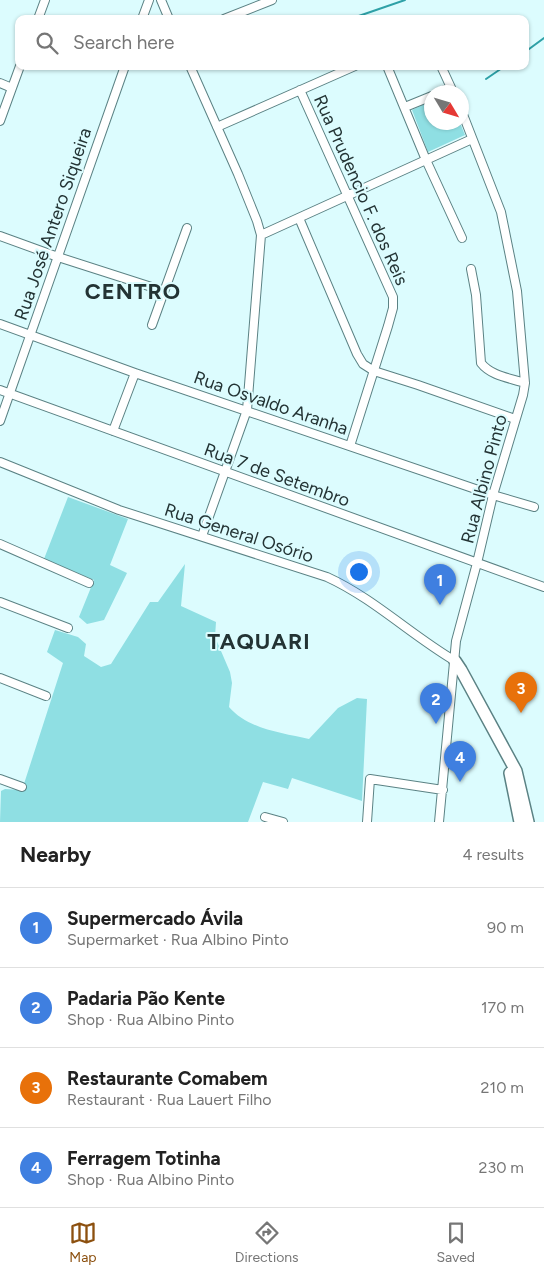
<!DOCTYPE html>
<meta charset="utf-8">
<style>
:root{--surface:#fff;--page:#f6f6f6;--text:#222;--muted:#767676;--line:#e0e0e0;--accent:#8c500f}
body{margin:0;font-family:Figtree,sans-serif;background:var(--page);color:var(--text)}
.compass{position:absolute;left:424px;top:85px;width:45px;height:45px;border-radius:50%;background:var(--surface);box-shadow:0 1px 4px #0004;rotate:128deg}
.you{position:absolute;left:358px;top:571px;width:18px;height:18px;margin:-12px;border:4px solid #fff;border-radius:50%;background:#1a73e8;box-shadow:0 0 0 8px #1a73e833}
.badge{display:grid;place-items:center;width:32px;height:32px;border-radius:50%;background:var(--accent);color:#fff;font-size:16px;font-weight:700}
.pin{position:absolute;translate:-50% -41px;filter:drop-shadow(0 1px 2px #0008)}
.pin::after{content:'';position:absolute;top:26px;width:18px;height:15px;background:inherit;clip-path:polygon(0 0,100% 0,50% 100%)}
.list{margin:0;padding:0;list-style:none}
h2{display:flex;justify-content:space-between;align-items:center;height:65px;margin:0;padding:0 20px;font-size:21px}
h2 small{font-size:16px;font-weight:400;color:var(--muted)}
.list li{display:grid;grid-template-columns:32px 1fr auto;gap:15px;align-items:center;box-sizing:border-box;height:80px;padding:0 20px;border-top:1px solid var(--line)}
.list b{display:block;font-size:19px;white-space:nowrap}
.list p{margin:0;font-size:16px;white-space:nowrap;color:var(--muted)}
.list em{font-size:16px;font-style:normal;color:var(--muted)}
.icon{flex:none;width:28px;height:28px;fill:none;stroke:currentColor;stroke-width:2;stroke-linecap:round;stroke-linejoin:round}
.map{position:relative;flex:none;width:544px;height:822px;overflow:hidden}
.search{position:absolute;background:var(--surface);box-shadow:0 1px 4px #0004;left:15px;right:15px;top:15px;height:55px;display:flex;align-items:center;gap:12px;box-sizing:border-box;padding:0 18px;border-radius:10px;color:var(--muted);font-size:19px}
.sheet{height:385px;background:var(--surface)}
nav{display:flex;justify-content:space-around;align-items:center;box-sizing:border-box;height:70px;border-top:1px solid var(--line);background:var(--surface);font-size:14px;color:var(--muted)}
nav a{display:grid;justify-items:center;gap:2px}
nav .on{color:var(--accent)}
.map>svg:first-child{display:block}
.green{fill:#8fdfe3}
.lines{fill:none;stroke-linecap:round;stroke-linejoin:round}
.stream{stroke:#2ea1a7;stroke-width:2}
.minor-casing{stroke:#5b8284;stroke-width:10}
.primary-casing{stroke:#5b8284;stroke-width:14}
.minor{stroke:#fff;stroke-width:8}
.primary{stroke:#fff;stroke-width:11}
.labels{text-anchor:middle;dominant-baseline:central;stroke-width:4;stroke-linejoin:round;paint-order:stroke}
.street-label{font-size:18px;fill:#233334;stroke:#dcfcfe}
.district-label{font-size:22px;font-weight:bold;letter-spacing:1px;fill:#233334;stroke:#dcfcfe}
</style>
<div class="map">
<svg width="544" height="822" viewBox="0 0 544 822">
<rect width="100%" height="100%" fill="#dcfcfe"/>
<!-- green -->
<path class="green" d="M431 101 432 122 460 123 465 135 428 152 412 110Z
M68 497 128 519 110 565 127 573 104 620 87 624 79 617 94 580 44 559Z
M185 564 181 606 216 622 215 637 230 672 232 683 229 707C248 729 282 733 309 739L338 708 357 698 367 699 362 801 292 778 288 789 263 782 248 822H0L1 791 5 789 22 790 63 663 47 652 55 630 78 637 86 644 84 656 101 667 111 664 150 602H158Z"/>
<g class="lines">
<!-- stream -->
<path class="stream" d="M350 19 405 0
M525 52 544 38
M486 79 505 66"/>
<!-- minor casing -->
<g class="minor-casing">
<path id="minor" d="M161 0 169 19
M38 19 45 0
M142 19 149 0
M224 19 272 0
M190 66 238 174 257 221 261 235 247 410 202 536
M387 66 426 160 462 238
M441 66 453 92
M0 83 12 88
M300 90 393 297V308L388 326 350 446
M440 92 451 88
M405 107 432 96
M0 121 20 66
M217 127 355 66
M299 218 357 354 363 364 374 371 418 385 515 419
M261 235 472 139
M0 236 58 257 164 291
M471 269 476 295 481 363C491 376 510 378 525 383
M0 324 135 373 493 495 534 507
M152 325 187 228
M0 390 544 587
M0 421 125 66
M113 431 135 373
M0 462 119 510 327 577C373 598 411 635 455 661
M0 544 89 583
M0 602 68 628
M0 678 46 696
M0 779 22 787
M265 817 283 822
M367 822 370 779 443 790
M439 822 456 641 477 563 493 495 523 395 525 383 517 291 501 212 462 112"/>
</g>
<!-- primary casing -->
<g class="primary-casing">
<path id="primary" d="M455 661 461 670 516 771 528 822
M510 773 520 822"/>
</g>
<!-- minor -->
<use href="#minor" class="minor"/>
<!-- primary -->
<use href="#primary" class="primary"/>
</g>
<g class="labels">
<!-- street labels -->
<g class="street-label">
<text transform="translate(361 190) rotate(66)">Rua Prudencio F. dos Reis</text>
<text transform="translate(53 224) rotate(-71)">Rua José Antero Siqueira</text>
<text transform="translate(271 403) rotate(19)">Rua Osvaldo Aranha</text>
<text transform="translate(277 475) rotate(20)">Rua 7 de Setembro</text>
<text transform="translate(484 479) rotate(-75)">Rua Albino Pinto</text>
<text transform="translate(239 533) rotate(18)">Rua General Osório</text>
</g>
<!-- district labels -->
<g class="district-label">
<text x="133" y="291">CENTRO</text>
<text x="259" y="641">TAQUARI</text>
</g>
</g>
</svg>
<svg class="compass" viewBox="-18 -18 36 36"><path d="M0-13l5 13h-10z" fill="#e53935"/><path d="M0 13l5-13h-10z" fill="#767676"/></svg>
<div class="you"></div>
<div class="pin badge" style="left:440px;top:605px;background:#3f7fe0">1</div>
<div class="pin badge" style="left:436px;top:724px;background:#3f7fe0">2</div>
<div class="pin badge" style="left:521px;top:713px;background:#e8710a">3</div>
<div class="pin badge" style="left:460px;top:782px;background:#3f7fe0">4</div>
<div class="search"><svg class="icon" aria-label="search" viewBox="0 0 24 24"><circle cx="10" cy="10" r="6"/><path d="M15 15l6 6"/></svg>Search here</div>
</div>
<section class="sheet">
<h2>Nearby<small>4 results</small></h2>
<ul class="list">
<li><span class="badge" style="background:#3f7fe0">1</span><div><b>Supermercado Ávila</b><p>Supermarket · Rua Albino Pinto</p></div><em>90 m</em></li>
<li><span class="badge" style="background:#3f7fe0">2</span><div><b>Padaria Pão Kente</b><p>Shop · Rua Albino Pinto</p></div><em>170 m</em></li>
<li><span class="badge" style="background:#e8710a">3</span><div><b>Restaurante Comabem</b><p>Restaurant · Rua Lauert Filho</p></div><em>210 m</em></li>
<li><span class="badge" style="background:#3f7fe0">4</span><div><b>Ferragem Totinha</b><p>Shop · Rua Albino Pinto</p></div><em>230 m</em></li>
</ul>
</section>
<nav>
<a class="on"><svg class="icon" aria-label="map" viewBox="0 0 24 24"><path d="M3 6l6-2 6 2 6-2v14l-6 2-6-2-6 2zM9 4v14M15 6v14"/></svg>Map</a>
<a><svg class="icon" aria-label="directions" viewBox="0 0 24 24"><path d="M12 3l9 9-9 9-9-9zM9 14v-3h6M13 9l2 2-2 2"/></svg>Directions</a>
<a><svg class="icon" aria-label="saved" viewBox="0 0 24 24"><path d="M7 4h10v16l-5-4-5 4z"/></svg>Saved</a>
</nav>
